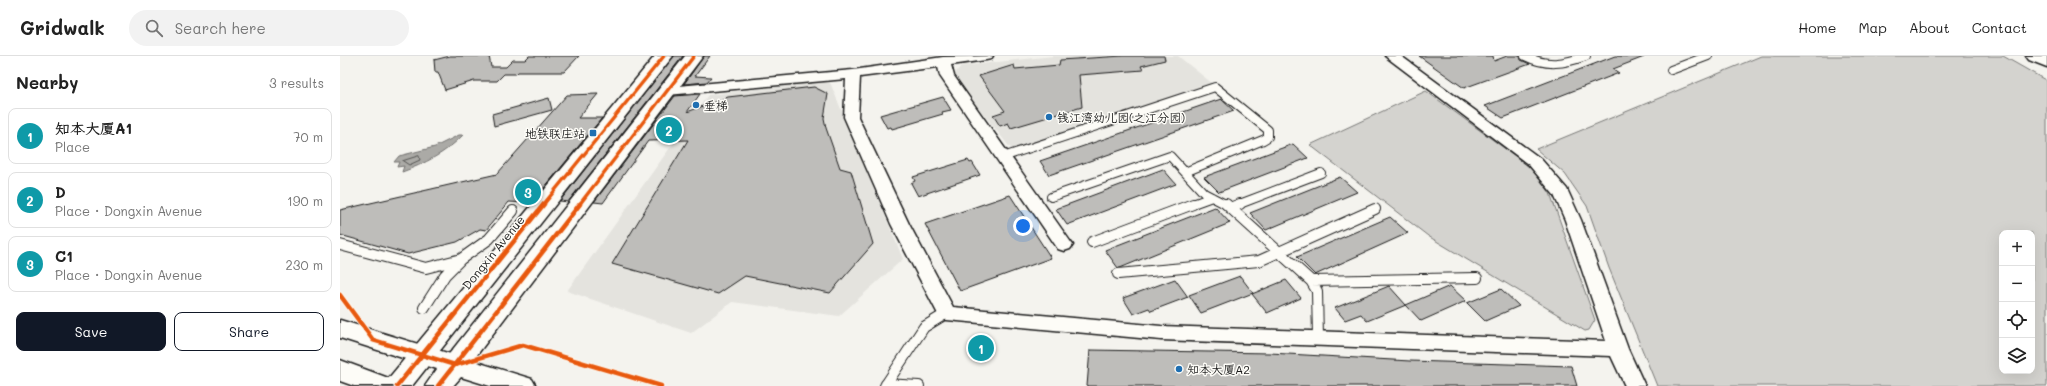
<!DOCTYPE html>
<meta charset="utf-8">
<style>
:root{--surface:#fff;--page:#f2f2f2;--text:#222;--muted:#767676;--line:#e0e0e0;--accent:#111827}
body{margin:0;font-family:Mali,"LXGW WenKai TC",sans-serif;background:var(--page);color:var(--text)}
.controls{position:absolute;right:12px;bottom:12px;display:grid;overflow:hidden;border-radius:8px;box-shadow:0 4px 16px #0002}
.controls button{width:36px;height:36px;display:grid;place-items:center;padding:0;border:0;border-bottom:1px solid var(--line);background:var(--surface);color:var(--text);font:20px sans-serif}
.you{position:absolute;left:683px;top:170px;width:14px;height:14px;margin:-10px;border:3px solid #fff;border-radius:50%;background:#1a73e8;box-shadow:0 0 0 6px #1a73e833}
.badge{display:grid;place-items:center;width:26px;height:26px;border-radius:50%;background:var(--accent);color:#fff;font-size:13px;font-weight:700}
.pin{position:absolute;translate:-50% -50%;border:2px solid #fff;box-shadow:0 1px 4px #0006}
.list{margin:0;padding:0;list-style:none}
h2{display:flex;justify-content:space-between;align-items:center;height:52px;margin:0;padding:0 16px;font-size:17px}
h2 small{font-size:13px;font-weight:400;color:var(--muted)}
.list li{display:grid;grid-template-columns:26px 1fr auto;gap:12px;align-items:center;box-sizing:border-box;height:56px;margin:0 8px 8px;padding:0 8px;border:1px solid var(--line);border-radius:8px}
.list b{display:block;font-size:15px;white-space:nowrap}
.list p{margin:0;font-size:13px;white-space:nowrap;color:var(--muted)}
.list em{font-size:13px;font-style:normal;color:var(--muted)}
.actions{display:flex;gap:8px;padding:12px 16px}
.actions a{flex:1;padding:9px 0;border:1px solid var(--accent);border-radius:8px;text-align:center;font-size:14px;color:var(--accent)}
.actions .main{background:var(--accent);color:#fff}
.icon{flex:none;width:22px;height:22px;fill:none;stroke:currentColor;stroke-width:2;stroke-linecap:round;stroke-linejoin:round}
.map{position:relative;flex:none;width:1707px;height:330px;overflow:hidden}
header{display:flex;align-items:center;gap:24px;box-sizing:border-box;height:56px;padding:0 20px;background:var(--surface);border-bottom:1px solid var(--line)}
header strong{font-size:19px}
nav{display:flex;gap:22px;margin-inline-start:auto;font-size:14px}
.search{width:280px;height:36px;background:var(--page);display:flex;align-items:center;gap:10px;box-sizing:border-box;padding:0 14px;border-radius:22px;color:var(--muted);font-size:15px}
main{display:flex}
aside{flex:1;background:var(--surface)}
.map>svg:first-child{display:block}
.built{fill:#e4e3de}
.green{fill:#d4d3cf;stroke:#787876;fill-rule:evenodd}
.water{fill:#abaaa6;stroke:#72716f}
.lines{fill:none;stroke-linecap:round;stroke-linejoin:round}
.shore{stroke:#555553;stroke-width:1}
.building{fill:#bebdba;stroke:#1c1c1c}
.service-far1-casing{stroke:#1c1c1c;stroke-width:10}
.service-casing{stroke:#1c1c1c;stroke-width:12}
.minor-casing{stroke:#1c1c1c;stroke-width:3}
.secondary-casing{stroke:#1c1c1c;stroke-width:3}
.primary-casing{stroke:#1c1c1c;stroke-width:3}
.service-far1{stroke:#fdfcf7;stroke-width:8}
.service{stroke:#fdfcf7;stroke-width:10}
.minor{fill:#fdfcf7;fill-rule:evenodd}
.secondary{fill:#fdfcf7;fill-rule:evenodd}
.primary{fill:#fdfcf7;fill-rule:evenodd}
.cycleway-far1-casing{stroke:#fdfcf7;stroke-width:5.5}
.cycleway-casing{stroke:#fdfcf7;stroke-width:7}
.cycleway-far1{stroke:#e8590c;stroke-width:3.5}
.cycleway{stroke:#e8590c;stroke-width:4.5}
.poi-dot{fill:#1f6fb2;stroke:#fdfcf7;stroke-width:1.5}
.labels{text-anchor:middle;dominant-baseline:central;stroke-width:3;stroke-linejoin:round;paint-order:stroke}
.poi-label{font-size:12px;fill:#1c1c1c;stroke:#fdfcf7;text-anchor:start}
.street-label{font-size:12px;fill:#1c1c1c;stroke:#fdfcf7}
</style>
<header>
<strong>Gridwalk</strong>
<div class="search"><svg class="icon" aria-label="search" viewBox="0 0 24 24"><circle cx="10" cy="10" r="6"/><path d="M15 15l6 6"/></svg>Search here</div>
<nav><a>Home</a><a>Map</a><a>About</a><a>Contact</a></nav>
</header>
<main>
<aside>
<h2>Nearby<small>3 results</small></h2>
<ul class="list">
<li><span class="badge" style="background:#0f9aa8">1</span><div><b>知本大厦A1</b><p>Place</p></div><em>70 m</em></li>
<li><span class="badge" style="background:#0f9aa8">2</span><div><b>D</b><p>Place · Dongxin Avenue</p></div><em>190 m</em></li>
<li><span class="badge" style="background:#0f9aa8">3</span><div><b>C1</b><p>Place · Dongxin Avenue</p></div><em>230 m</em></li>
</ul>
<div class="actions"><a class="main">Save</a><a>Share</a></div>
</aside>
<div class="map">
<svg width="1707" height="330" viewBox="0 0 1707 330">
<rect width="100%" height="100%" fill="#f4f3ee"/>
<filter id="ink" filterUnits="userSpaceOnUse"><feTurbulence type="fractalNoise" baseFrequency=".025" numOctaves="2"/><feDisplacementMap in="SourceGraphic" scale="8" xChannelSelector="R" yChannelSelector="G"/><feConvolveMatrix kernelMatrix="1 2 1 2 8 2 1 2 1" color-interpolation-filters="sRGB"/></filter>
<g filter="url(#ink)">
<!-- built -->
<path class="built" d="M714 0H838L873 28 672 94 613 20 621 10Z
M489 24 563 203 499 260 392 246 351 277 227 235 368 39Z"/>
<!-- green -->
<path class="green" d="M1421 0H1663L1707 25V330H1317L1269 212 1247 150 1225 118 1196 93ZM1662 177H1692V315H1662Z
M1086 35 1175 100 1194 115 1210 137 1255 264 1249 274 1245 275 1088 180 970 89Z"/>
<!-- water -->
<path class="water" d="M119 79H123C106 97 84 108 62 116L64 110 57 111 59 106H54L59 100 95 91Z"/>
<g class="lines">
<!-- shore -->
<path class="shore" d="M79 100 80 104 69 109 63 105Z"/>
</g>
<!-- building -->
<path class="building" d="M110 0H149L151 11H166L173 4H185L189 0H239L224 16H178L176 18H164L157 25H134L105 34 98 16H95L94 4Z
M334 0H343L228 146 220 145Z
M364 0H370L355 20 371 21 367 26 344 28Z
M783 0H824L825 4 801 10 803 14 739 19 742 51 671 72 668 67 660 70 653 59 665 55 639 20 674 9 675 13 719 9 720 4Z
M1079 0H1153L1154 5 1167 0H1180L1181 4 1190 8 1124 32Z
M1275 0 1304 1 1273 13 1279 17 1163 62 1145 50Z
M474 31 488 38 484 62 486 72 500 112 511 115 533 188 490 237 405 220 378 238 272 208 348 84 308 85 263 147 254 146 335 40 360 38 347 56 388 41Z
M258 38 238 62H262L194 144H189L187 147 169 146 146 174 140 173 117 186 68 198 0 179V154L157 118 227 39Z
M603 41 611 54 602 56 603 58 552 73 551 71 547 72 540 59Z
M209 42 212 54 154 70 152 58Z
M881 43 894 55 709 119 700 105Z
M953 88 968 102 879 136 864 121Z
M628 104 630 107 632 106 640 119 578 140 571 127 575 125 573 121Z
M823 113 836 128 727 169 716 153Z
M1000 121 1017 136 926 174 910 157Z
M670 139 711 202 620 235 585 168Z
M875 151 890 167 780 212H778L765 194Z
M1050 161 1068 177 975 219 957 201Z
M900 220 913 237 861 257 849 239Z
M835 223 848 241 811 255 809 252 793 258 783 242Z
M946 224 961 242 927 257 912 238Z
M1049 230 1066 249 1027 265 1021 258 1005 264 995 252Z
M1110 230 1126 245 1081 265 1066 249Z
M1161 233 1179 250 1145 265 1127 247Z
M750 294 930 297 1070 305 1231 310 1237 330H747Z"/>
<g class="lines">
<!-- service-far1 casing -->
<g class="service-far1-casing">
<path id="service-far1" d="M1185 0C1207 11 1224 8 1246 0
M1331 14 1368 0
M663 101 875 31 928 74V81L923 84 845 116
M711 141 830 100 864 137 887 149
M850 149 872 141
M897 149 981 117"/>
</g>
<!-- service casing -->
<g class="service-casing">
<path id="service" d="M886 148 971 225 977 235 978 282
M890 152 900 148
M752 186 853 148
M0 189 86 212 121 203 149 183 173 155
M778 218 919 205 1035 153
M971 225 1137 222
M84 252 105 219 120 204
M546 328 579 330
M545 330 584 271 607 257"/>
</g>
<!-- minor casing -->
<g class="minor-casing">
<path id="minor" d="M653 0 651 3 646 4 611 9 614 20 730 185 733 189 730 193 724 195 718 193 600 20 598 11 520 21 518 61 569 168 613 251 821 270 1266 285 1225 164 1214 139 1189 109 1045 0H1061L1201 103 1227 133 1241 164 1288 293 1305 330H1285L1271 300 821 284 607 264 600 262 551 168 504 61 506 23 327 39 322 38 320 35 322 32 327 31 513 14 603 1Z"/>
</g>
<!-- secondary casing -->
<g class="secondary-casing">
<path id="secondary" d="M315 0H333L72 330H44L48 323Z
M345 0H363L124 316 115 319 106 316 102 309 106 302Z
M1686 0H1707V11L1689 4Z"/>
</g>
<!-- primary casing -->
<g class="primary-casing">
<path id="primary" d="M0 264 192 323 196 330H150L121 321 113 330H85L97 313 0 282Z
M0 304 51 323 55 330H14L0 325Z"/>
</g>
<!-- service-far1 -->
<use href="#service-far1" class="service-far1"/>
<!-- service -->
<use href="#service" class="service"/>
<!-- minor -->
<use href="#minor" class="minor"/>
<!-- secondary -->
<use href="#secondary" class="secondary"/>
<!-- primary -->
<use href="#primary" class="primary"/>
<!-- cycleway-far1 casing -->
<g class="cycleway-far1-casing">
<path id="cycleway-far1" d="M203 149 324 0
M239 149 354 0"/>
</g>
<!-- cycleway casing -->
<g class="cycleway-casing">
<path id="cycleway" d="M0 239 33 284 115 309
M115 309 183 289 321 330
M57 330 204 148
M98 330 240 148"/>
</g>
<!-- cycleway-far1 -->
<use href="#cycleway-far1" class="cycleway-far1"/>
<!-- cycleway -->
<use href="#cycleway" class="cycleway"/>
</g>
</g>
<!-- markers -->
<g class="poi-dot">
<circle cx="356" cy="49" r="4"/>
<circle cx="709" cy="61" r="4"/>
<rect x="249" y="73" width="8" height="8" rx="2"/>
<circle cx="839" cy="313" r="4"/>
</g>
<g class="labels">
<!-- poi labels -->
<g class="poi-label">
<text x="364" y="49">垂梯</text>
<text x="717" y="61">钱江湾幼儿园(之江分园)</text>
<text x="245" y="77" text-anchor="end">地铁联庄站</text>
<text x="847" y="313">知本大厦A2</text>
</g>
<!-- street labels -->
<g class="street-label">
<text transform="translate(153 196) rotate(-51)">Dongxin Avenue</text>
</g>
</g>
</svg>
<div class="controls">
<button>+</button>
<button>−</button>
<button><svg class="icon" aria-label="locate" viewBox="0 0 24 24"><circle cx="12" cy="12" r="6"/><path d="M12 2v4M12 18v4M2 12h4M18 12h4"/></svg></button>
<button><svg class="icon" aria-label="layers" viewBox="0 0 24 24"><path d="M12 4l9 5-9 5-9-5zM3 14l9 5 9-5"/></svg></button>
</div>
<div class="you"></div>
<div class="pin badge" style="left:641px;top:292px;background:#0f9aa8">1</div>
<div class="pin badge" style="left:329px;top:74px;background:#0f9aa8">2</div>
<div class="pin badge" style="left:188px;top:136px;background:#0f9aa8">3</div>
</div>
</main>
